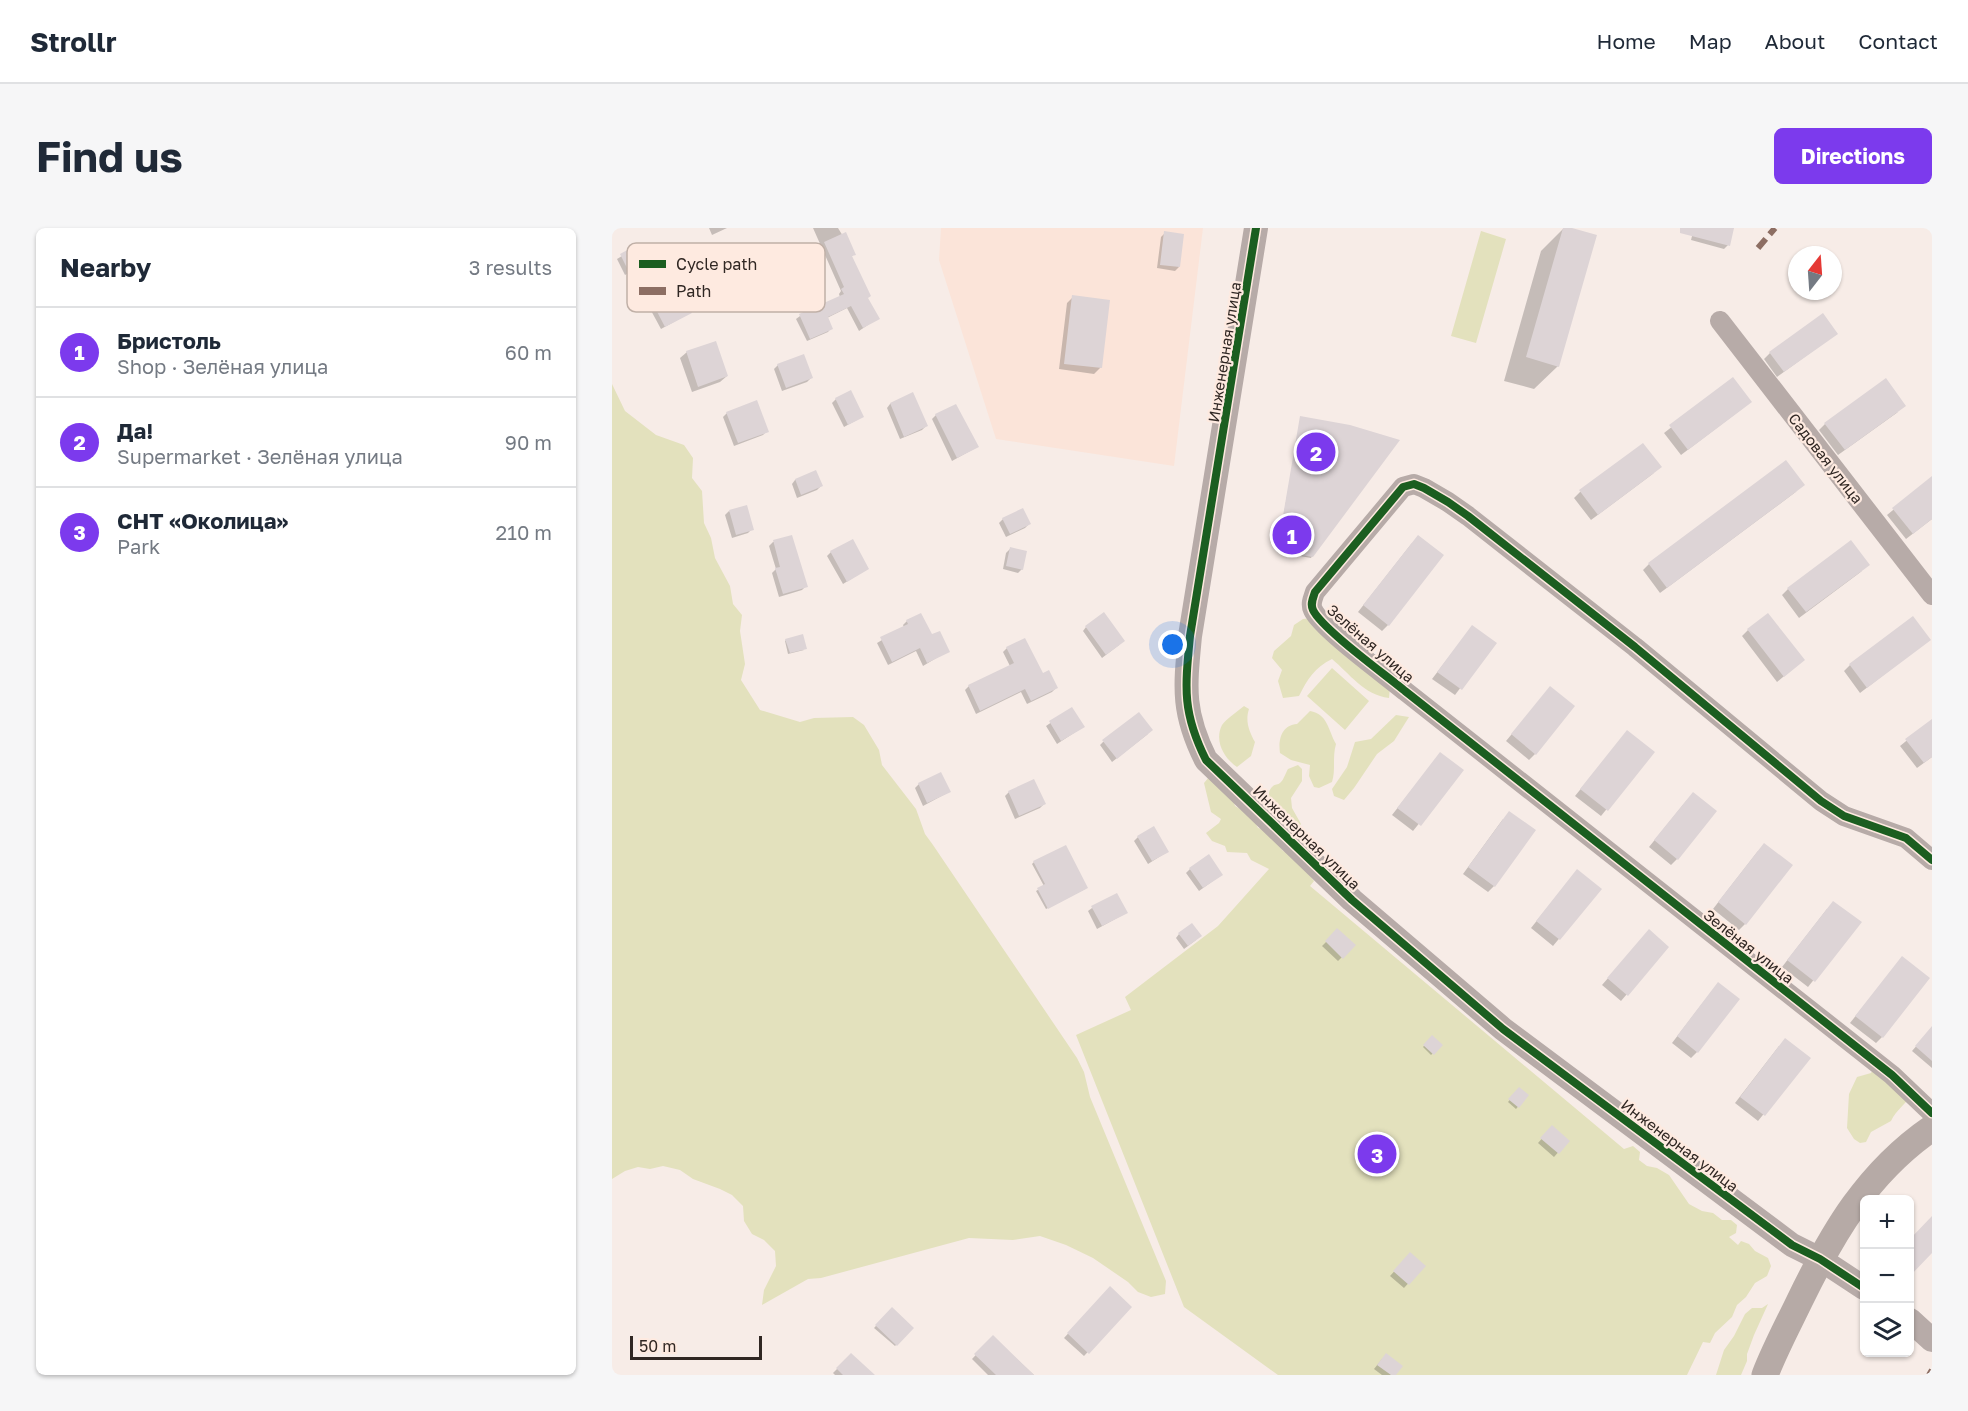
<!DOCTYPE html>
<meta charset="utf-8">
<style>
:root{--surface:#fff;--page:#f6f6f7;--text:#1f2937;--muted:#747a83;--line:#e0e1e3;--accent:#7c3aed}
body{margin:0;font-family:"Golos Text",sans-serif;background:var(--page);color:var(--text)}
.controls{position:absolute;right:18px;bottom:18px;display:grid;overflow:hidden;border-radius:9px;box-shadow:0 2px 4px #0004}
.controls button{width:54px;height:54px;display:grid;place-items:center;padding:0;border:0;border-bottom:2px solid var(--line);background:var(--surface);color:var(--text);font:30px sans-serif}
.compass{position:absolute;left:1176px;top:18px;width:54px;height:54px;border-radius:50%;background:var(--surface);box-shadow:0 2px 4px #0004;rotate:17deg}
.scale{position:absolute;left:18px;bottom:15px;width:132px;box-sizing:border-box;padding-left:6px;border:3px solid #302723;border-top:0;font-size:16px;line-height:21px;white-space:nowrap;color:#302723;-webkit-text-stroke:4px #feeae0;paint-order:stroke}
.you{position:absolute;left:561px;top:417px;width:21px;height:21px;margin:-15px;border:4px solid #fff;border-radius:50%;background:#1a73e8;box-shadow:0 0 0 9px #1a73e833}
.badge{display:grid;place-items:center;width:39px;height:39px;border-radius:50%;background:var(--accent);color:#fff;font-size:20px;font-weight:700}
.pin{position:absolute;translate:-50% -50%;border:3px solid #fff;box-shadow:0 2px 6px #0006}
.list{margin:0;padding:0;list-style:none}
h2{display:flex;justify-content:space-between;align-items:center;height:78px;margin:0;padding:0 24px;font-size:26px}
h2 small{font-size:20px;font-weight:400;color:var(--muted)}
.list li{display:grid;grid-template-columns:39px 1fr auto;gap:18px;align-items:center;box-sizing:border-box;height:90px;padding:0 24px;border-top:2px solid var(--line)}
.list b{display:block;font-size:22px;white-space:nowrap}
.list p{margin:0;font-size:20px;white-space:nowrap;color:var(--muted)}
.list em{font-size:20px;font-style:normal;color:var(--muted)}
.icon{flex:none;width:33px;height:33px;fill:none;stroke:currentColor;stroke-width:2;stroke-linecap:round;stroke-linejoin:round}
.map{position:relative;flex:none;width:1320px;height:1147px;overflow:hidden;border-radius:9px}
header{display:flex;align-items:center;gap:36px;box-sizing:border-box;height:84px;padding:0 30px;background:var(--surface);border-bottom:2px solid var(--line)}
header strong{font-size:28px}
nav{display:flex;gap:33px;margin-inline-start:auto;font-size:21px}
.intro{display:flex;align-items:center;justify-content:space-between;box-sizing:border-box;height:144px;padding:0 36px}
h1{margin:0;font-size:42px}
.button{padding:15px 27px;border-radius:9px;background:var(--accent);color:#fff;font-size:21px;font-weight:700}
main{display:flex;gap:36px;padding:0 36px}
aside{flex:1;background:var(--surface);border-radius:9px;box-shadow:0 2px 4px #0004}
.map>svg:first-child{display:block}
.built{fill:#fbe4d9}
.green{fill:#e3e1bd}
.shadow{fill:#0003}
.building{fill:#ddd4d6}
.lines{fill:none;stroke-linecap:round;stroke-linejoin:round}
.minor{stroke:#b7aba8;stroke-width:20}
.tertiary{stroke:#b7aba8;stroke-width:24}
.secondary{stroke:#b6aaa6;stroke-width:27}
.quiet{stroke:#8d6e63;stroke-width:6;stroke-dasharray:12 6;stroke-linecap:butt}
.cycleway-casing{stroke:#feeae0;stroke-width:11}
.cycleway{stroke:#1b5e20;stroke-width:8}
.labels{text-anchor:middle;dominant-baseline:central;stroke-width:4.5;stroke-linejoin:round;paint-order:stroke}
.street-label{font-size:15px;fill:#302723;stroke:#feeae0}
.key{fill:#feeae0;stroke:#c0b0a7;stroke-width:1.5}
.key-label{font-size:16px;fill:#302723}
</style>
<header>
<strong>Strollr</strong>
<nav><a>Home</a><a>Map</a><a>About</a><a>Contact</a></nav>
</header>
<div class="intro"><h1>Find us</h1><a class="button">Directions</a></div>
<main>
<aside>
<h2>Nearby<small>3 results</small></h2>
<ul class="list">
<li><span class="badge">1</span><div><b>Бристоль</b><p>Shop · Зелёная улица</p></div><em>60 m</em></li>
<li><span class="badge">2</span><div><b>Да!</b><p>Supermarket · Зелёная улица</p></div><em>90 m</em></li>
<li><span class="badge">3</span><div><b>СНТ «Околица»</b><p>Park</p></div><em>210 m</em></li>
</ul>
</aside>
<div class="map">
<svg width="1320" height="1147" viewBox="0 0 1320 1147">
<rect width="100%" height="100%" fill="#f7ece7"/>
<!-- built -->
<path class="built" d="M329 0H591L562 238 384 211 327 32Z"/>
<!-- green -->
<path class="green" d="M869 3 894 11 864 115 839 108Z
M0 156 13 183 44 207 72 217 81 230 80 250 90 263 92 295 99 310 103 330 118 358 121 376 130 387 128 403 133 436 129 452 148 482 188 494 202 490 241 489 252 497 267 522 270 537 304 581 313 606 321 617 465 830 472 844 478 869 554 1053 553 1066 539 1069 526 1064 516 1054 481 1030 454 1017 428 1008 401 1012 357 1010 209 1050 196 1051 150 1077 152 1062 164 1038 163 1023 152 1012 140 1006 132 993 131 978 120 967 108 961 81 951 68 942 51 938 38 941 26 939 13 943 0 951Z
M700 390 778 459 777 470C752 467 738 446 720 431 703 439 695 452 687 468L671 470 666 453 670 442 660 430 662 423 679 408 682 397 691 391Z
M720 440 757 473 733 502 695 468Z
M632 478 637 481C633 493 637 503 643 514L639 528 625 539C612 530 602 513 610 497 614 491 626 483 632 478Z
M698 483C716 486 716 502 724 516 720 530 724 541 720 554L707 560 702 559 697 548 698 537 679 532 668 525C666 511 670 497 685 496Z
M784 487 797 489 782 513 765 526 742 560 732 572 722 568 720 561 735 539 743 514 759 511Z
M686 537 690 541V553L679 570 680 580 689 596 685 601C674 595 648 571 660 559 664 555 665 558 669 554 672 551 674 544 676 541Z
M597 549 620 568 623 578 640 588 646 600 657 603 671 623 681 626 702 653 698 658 1012 921 1021 918 1028 924 1027 932 1035 938 1045 940 1057 947 1077 976 1090 983 1101 985 1110 992H1119L1125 997 1124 1005 1117 1009 1126 1017 1129 1013 1137 1016 1143 1023 1156 1030 1159 1038 1155 1048 1143 1055 1134 1069 1125 1077 1120 1089 1103 1105 1098 1115 1091 1114 1075 1147H666L572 1079 464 807 519 782 513 769 606 698 657 641 639 632 635 625 615 624 613 618 600 613 594 605 607 595 609 591 599 584 592 555Z
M1264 836 1301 865C1294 876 1284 882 1279 893L1259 904 1254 914 1248 915 1242 911 1235 900 1237 866 1245 849 1259 845Z
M1156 1076 1142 1107 1135 1126V1133L1129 1147H1104L1112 1122 1122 1108 1133 1086 1140 1080H1150Z"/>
<!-- shadow -->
<path class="shadow" d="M97 0H115L100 7Z
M201 0H226L242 26 239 29 255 70 266 90 247 103 235 80 215 90 219 100 216 104 195 113 184 91 188 88 228 69 227 66 229 63Z
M952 0H955L946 138 922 161 892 153 929 23Z
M1082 0H1121L1116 17 1112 21 1079 12Z
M553 5 567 39 563 43 545 40 549 9Z
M28 17 36 33 13 47 5 31Z
M461 69 489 139 482 146 447 141 455 75Z
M40 73 78 85 49 101 36 77Z
M1224 106 1165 149 1152 131 1158 125Z
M75 124 115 148 108 154 80 164 68 130Z
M166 137 199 150 195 154 170 163 162 141Z
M1121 151 1131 180 1069 227 1052 205Z
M300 166 314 198 310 202 288 211 275 180 278 176Z
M224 171 250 189 232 199 220 175Z
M1286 184 1226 227 1207 202 1213 196Z
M115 185 155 203 151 207 122 218 111 189Z
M324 187 365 219 340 233 320 191Z
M689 190 700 328 699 330 665 324Z
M203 244 209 258 205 262 185 270 180 256 183 252Z
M1042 245 979 292 962 270 968 264Z
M1320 250V291L1294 311 1275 287Z
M1185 263 1048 365 1031 342 1037 336Z
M117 283 140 301 136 305 120 310 113 287Z
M391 291 417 296 413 300 394 309 387 295Z
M179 309 194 358 190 362 167 369 160 345 164 341 157 318 161 314Z
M800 315 776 397 770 403 746 384Z
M398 321 410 341 406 345 391 341 394 325Z
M219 324 255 341 231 356 215 328Z
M1250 343 1187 390 1170 367 1176 361Z
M295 393 320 408 336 423 311 438 304 423 276 437 265 415 292 399 291 397Z
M474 399 507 417 490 430 471 403Z
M860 399 882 415 843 467 820 451Z
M1136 402 1191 432 1165 454 1130 408Z
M174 412 192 422 176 426 173 413Z
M1317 412 1248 465 1232 443 1238 437Z
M395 420 444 460 440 464 415 476 409 464 364 486 353 462 357 458 398 438 391 424Z
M938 460 923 526 917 532 894 513Z
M456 483 471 499 445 516 434 498Z
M1320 492V529L1305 540 1288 518Z
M1015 504 1041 524 989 588 963 568Z
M536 506 500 534 488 517 491 514Z
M828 526 850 542 801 603 780 587Z
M328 546 337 564 311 578 303 560 307 556Z
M397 564 432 576 428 580 403 591 393 568Z
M1075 572 1065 631 1059 637 1037 619Z
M891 591 882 658 876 664 851 646Z
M526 609 555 624 536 636 522 613Z
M1146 623 1133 696 1127 702 1101 681Z
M422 634 473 661 434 681 424 663 432 658 420 636Z
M578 641 605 650 587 663 574 645Z
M959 650 988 661 941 718 919 700Z
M480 680 514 685 485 701 476 683Z
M1215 681 1247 695 1196 759 1170 739Z
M725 703 741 718 726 733 710 718Z
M567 706 584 712 572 721 564 710Z
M1031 710 1055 719 1009 773 990 757Z
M1290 730 1270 809 1264 815 1238 795Z
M1100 763 1085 824 1079 830 1060 815Z
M1320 800V840L1300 823Z
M820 809 829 817 819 827 811 819Z
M1167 818 1197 830 1146 893 1123 875Z
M907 861 915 868 904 881 896 874Z
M940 899 956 913 942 929 926 915Z
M798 1026 812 1038 792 1060 778 1048Z
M498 1060 518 1079 472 1128 452 1110Z
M280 1081 300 1100 283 1118 262 1100Z
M381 1109 422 1147H376L360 1131Z
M239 1127 252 1147H223L221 1145Z
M770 1131 782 1147H770L762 1141Z"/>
<!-- building -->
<path class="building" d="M951 0H960L985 7 947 139 914 129Z
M1068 0H1122L1118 18 1068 5Z
M552 3 572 6 568 39 548 37Z
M234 4 244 27 240 28 259 68 256 70 268 91 251 100 239 78 216 89 221 101 198 111 187 86 232 66 229 61 232 59 212 14Z
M28 15 38 33 17 44 8 26Z
M66 58 80 85 53 99 39 72Z
M460 67 498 72 490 140 452 136Z
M1211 85 1226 106 1172 144 1157 124Z
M104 113 116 148 86 159 74 123Z
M192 126 201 150 174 160 165 136Z
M1121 149 1140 174 1076 222 1057 197Z
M1274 150 1294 178 1233 222 1212 195Z
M239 162 252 189 236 197 223 170Z
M301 164 316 198 292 209 278 175Z
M145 172 157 204 126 215 114 184Z
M344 176 367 219 345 230 323 186Z
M688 188 738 197 788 212 701 329 665 323Z
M1031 215 1050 239 986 287 967 262Z
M1174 232 1193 257 1055 360 1036 335Z
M204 242 211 258 189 267 183 251Z
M1320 248V291L1301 306 1280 280Z
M135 277 142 302 124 307 117 282Z
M411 280 419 296 398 306 390 290Z
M180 307 196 359 171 366 163 340 168 339 161 312Z
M806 307 832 327 777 398 751 377Z
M241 311 257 341 235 354 218 323Z
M1239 312 1258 337 1194 384 1175 360Z
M398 319 415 323 411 342 394 338Z
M492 384 513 413 494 427 473 398Z
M309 385 320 406 328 403 338 424 315 435 308 420 280 434 268 409 296 396 294 392Z
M1156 385 1193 432 1172 449 1135 401Z
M1301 388 1319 412 1255 460 1237 436Z
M860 397 885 415 850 462 825 444Z
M191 406 195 421 178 425 173 411Z
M413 410 431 445 437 442 446 460 419 473 413 461 368 483 356 457 402 435 394 419Z
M938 458 963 478 924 527 899 506Z
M460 479 473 499 449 513 437 493Z
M527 484 541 502 505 531 490 512Z
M1320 491V529L1312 535 1293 511Z
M1015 502 1043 524 996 583 968 561Z
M828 524 852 542 809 598 785 580Z
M329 544 339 564 315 575 306 555Z
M422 551 434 576 407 588 396 563Z
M1081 564 1105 583 1066 632 1042 612Z
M897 583 924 602 883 659 856 639Z
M542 598 557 624 540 633 525 608Z
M1152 615 1181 637 1134 697 1106 674Z
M454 617 476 660 436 681 425 660 433 656 421 633Z
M597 626 611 647 591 660 577 640Z
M965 641 990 661 948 712 924 693Z
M505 665 516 685 490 698 479 678Z
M1221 673 1250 694 1203 754 1175 732Z
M580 695 590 708 576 718 566 705Z
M725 700 744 717 731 731 713 713Z
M1037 701 1057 719 1016 768 995 750Z
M1290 728 1318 750 1271 810 1243 788Z
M1106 754 1128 771 1086 825 1065 808Z
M1320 798V833L1303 818Z
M820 807 831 817 822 827 811 817Z
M1173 810 1199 830 1153 888 1128 869Z
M907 859 917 867 907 880 896 871Z
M940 897 958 913 947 926 928 910Z
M1320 988V1025L1298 1048V1011Z
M798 1024 814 1038 797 1057 781 1043Z
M498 1058 520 1079 477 1126 455 1105Z
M280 1079 302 1100 285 1118 263 1097Z
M381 1107 422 1147H384L362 1126Z
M239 1125 263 1147H231L224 1140Z
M774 1125 791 1138 784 1147H779L765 1137Z"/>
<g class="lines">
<!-- minor -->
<path class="minor" d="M1108 93 1320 367
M1320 632 1294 610 1232 588 1209 573 1023 419 856 288 836 274 812 260 802 256 791 259 703 364C701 370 698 376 701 382 710 401 774 447 793 463L1280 847 1320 885"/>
<!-- tertiary -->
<path class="tertiary" d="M644 0 578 408C573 460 570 484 594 532L740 672 891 801 1180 1017 1208 1031 1252 1060
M1298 1092 1320 1112"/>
<!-- secondary -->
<path class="secondary" d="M1153 1147C1163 1121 1176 1097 1188 1072 1221 1004 1256 944 1320 900"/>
<!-- quiet -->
<path class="quiet" d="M1146 20 1163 0
M1317 1147 1320 1142"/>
<!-- cycleway casing -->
<g class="cycleway-casing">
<path id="cycleway" d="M644 0 578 408C573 460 570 484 594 532L740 672 891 801 1180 1017 1208 1031 1252 1060
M1320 632 1294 610 1232 588 1209 573 1023 419 856 288 836 274 812 260 802 256 791 259 703 364C701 370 698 376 701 382 710 401 774 447 793 463L1280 847 1320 885"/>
</g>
<!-- cycleway -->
<use href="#cycleway" class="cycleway"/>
</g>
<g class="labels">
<!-- street labels -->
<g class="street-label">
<text transform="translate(612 124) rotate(-81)">Инженерная улица</text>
<text transform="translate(1214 230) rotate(52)">Садовая улица</text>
<text transform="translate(759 415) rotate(41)">Зелёная улица</text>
<text transform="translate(695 609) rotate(44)">Инженерная улица</text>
<text transform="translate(1137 718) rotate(38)">Зелёная улица</text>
<text transform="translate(1068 917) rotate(37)">Инженерная улица</text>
</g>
</g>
<!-- legend -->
<rect x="15" y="15" width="198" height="69" rx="9" class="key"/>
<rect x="27" y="32" width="27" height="8" fill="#1b5e20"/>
<rect x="27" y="59" width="27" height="8" fill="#8d6e63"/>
<g class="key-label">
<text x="64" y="42">Cycle path</text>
<text x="64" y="69">Path</text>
</g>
</svg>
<div class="controls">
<button>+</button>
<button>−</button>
<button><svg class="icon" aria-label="layers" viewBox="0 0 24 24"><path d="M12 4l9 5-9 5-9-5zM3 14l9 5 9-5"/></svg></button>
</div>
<svg class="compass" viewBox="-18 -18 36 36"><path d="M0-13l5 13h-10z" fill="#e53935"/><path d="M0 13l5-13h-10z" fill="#747a83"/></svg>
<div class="scale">50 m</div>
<div class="you"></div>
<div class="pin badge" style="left:680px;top:307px">1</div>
<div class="pin badge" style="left:704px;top:224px">2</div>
<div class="pin badge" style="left:765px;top:926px">3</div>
</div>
</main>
